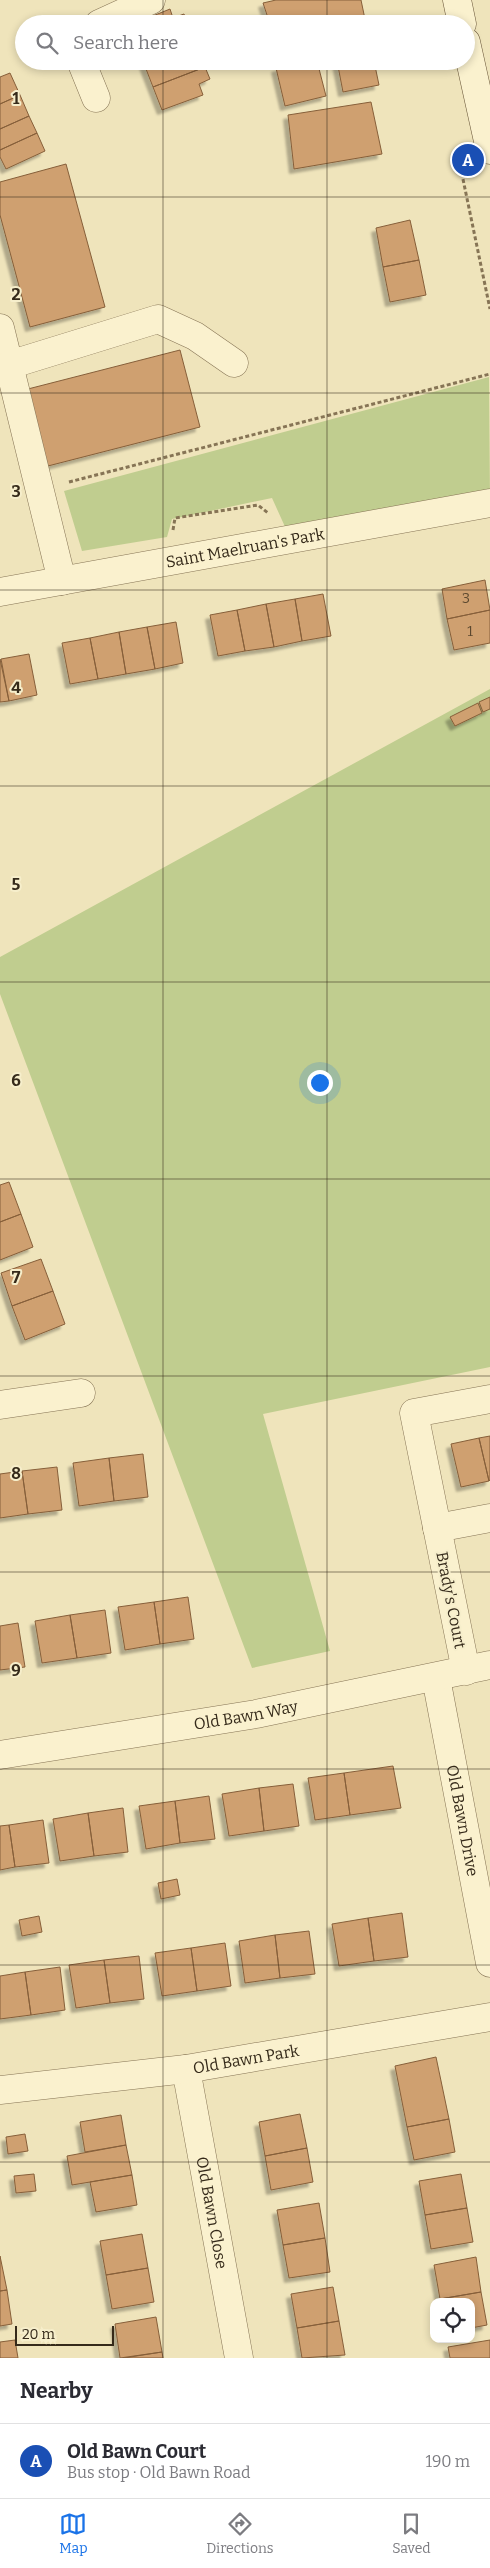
<!DOCTYPE html>
<meta charset="utf-8">
<style>
:root{--surface:#fff;--page:#f2f2f3;--text:#2b2b33;--muted:#7c7c81;--line:#e1e1e2;--accent:#1a73e8}
body{margin:0;font-family:Bitter,serif;background:var(--page);color:var(--text)}
.controls{position:absolute;right:15px;bottom:15px;display:grid;overflow:hidden;border-radius:10px;box-shadow:0 2px 8px #0003}
.controls button{width:45px;height:45px;display:grid;place-items:center;padding:0;border:0;border-bottom:1px solid var(--line);background:var(--surface);color:var(--text);font:25px sans-serif}
.scale{position:absolute;left:15px;bottom:12px;width:99px;box-sizing:border-box;padding-left:5px;border:2px solid #352a1a;border-top:0;font-size:14px;line-height:18px;white-space:nowrap;color:#352a1a;-webkit-text-stroke:4px #f6eecb;paint-order:stroke}
.you{position:absolute;left:319px;top:1082px;width:18px;height:18px;margin:-12px;border:4px solid #fff;border-radius:50%;background:#1a73e8;box-shadow:0 0 0 8px #1a73e833}
.badge{display:grid;place-items:center;width:32px;height:32px;border-radius:50%;background:var(--accent);color:#fff;font-size:16px;font-weight:700}
.pin{position:absolute;translate:-50% -50%;border:2px solid #fff;box-shadow:0 1px 5px #0006}
.list{margin:0;padding:0;list-style:none}
h2{display:flex;justify-content:space-between;align-items:center;height:65px;margin:0;padding:0 20px;font-size:21px}
h2 small{font-size:16px;font-weight:400;color:var(--muted)}
.list li{display:grid;grid-template-columns:32px 1fr auto;gap:15px;align-items:center;box-sizing:border-box;height:75px;padding:0 20px;border-top:1px solid var(--line)}
.list b{display:block;font-size:19px;white-space:nowrap}
.list p{margin:0;font-size:16px;white-space:nowrap;color:var(--muted)}
.list em{font-size:16px;font-style:normal;color:var(--muted)}
.icon{flex:none;width:28px;height:28px;fill:none;stroke:currentColor;stroke-width:2;stroke-linecap:round;stroke-linejoin:round}
.map{position:relative;flex:none;width:490px;height:2358px;overflow:hidden}
.search{position:absolute;background:var(--surface);box-shadow:0 2px 8px #0003;left:15px;right:15px;top:15px;height:55px;display:flex;align-items:center;gap:12px;box-sizing:border-box;padding:0 18px;border-radius:28px;color:var(--muted);font-size:19px}
.sheet{height:140px;background:var(--surface)}
nav{display:flex;justify-content:space-around;align-items:center;box-sizing:border-box;height:70px;border-top:1px solid var(--line);background:var(--surface);font-size:14px;color:var(--muted)}
nav a{display:grid;justify-items:center;gap:2px}
nav .on{color:var(--accent)}
.map>svg:first-child{display:block}
.green{fill:#c0cd8f}
.building{fill:#cfa06f;stroke:#865f3a;filter:url(#shadow)}
.lines{fill:none;stroke-linecap:round;stroke-linejoin:round}
.minor-casing{stroke:#867455;stroke-width:29}
.secondary-casing{stroke:#685538;stroke-width:29}
.path{stroke:#867455;stroke-width:3;stroke-dasharray:4 2.5;stroke-linecap:butt}
.minor{stroke:#faf1ce;stroke-width:28}
.secondary{stroke:#faf1ce;stroke-width:28}
.grid{fill:none;stroke:#352a1a;stroke-width:1;stroke-opacity:0.55}
.labels{text-anchor:middle;dominant-baseline:central;stroke-width:4;stroke-linejoin:round;paint-order:stroke}
.number-label{font-size:14px;fill:#5c482f}
.street-label{font-size:16px;fill:#352a1a;stroke:#f6eecb}
.grid-label{font-size:16px;text-anchor:middle;font-weight:bold;fill:#352a1a;stroke:#f6eecb;stroke-width:4;stroke-linejoin:round;paint-order:stroke}
</style>
<div class="map">
<svg width="490" height="2358" viewBox="0 0 490 2358">
<defs>
<filter id="shadow"><feDropShadow dx="-4.5" dy="4.5" stdDeviation="1" flood-color="#0004"/></filter>
</defs>
<rect width="100%" height="100%" fill="#efe4bb"/>
<!-- green -->
<path class="green" d="M489 377 490 503 291 540 272 498 172 519 167 537 82 551 64 491Z
M490 689V1367L263 1414 330 1651 252 1668 0 994V957Z"/>
<!-- building -->
<path class="building" d="M276 0H361L366 24H291L290 16 269 21 263 3Z
M170 9 173 18 184 14 188 24H133Z
M143 61H167L146 69Z
M167 61H203L205 67 153 87 146 69Z
M305 61H317L326 96 285 106 276 68Z
M337 61H374L379 85 343 92Z
M205 67 210 79 199 84 203 95 162 110 153 87Z
M10 73 20 95 0 104V77Z
M20 95 29 116 0 129V104Z
M371 102 382 154 294 169 288 115Z
M29 116 37 133 0 150V129Z
M37 133 45 151 6 169 0 157V150Z
M66 164 105 307 30 327 0 215V182Z
M410 220 419 260 383 267 376 228Z
M419 260 426 295 390 302 383 267Z
M180 350 200 427 44 467 24 390Z
M485 580 490 610 447 619 442 589Z
M323 594 331 636 302 641 295 599Z
M295 599 302 641 274 647 266 604Z
M266 604 274 647 245 651 237 610Z
M237 610 245 651 218 656 210 615Z
M490 610V643L454 650 447 619Z
M176 622 183 663 155 669 147 627Z
M147 627 155 669 126 674 119 632Z
M119 632 126 674 98 679 90 638Z
M90 638 98 679 70 684 62 643Z
M29 654 37 695 9 701 1 659Z
M0 659 9 701 0 702Z
M490 697V709L483 712 479 702Z
M478 703 482 713 455 726 450 717Z
M9 1182 21 1214 0 1222V1185Z
M21 1214 33 1247 0 1260V1222Z
M41 1259 53 1291 12 1306 1 1273Z
M53 1291 65 1324 25 1340 12 1306Z
M490 1436V1480L489 1481 479 1438Z
M479 1438 489 1481 461 1487 451 1444Z
M143 1454 148 1497 114 1501 109 1458Z
M109 1458 114 1501 79 1506 73 1463Z
M57 1467 62 1510 28 1514 22 1471Z
M22 1471 28 1514 0 1518V1474Z
M188 1597 194 1639 160 1644 154 1602Z
M154 1602 160 1644 125 1650 118 1607Z
M105 1610 111 1653 77 1658 70 1615Z
M70 1615 77 1658 42 1663 35 1621Z
M18 1623 25 1667 0 1670V1626Z
M393 1766 401 1808 350 1815 344 1773Z
M344 1773 350 1815 315 1820 308 1778Z
M293 1784 299 1826 264 1831 259 1788Z
M259 1788 264 1831 229 1836 222 1794Z
M209 1796 215 1839 180 1843 175 1801Z
M175 1801 180 1843 146 1849 139 1806Z
M123 1808 128 1852 94 1856 88 1813Z
M88 1813 94 1856 60 1861 53 1819Z
M43 1820 49 1863 15 1867 9 1825Z
M9 1825 15 1867 0 1870V1826Z
M177 1879 180 1895 161 1899 158 1883Z
M402 1913 408 1957 374 1961 368 1918Z
M39 1916 42 1932 22 1936 19 1920Z
M368 1918 374 1961 339 1966 332 1924Z
M309 1931 315 1974 280 1978 275 1935Z
M275 1935 280 1978 245 1983 239 1941Z
M225 1943 231 1986 197 1991 191 1948Z
M191 1948 197 1991 162 1996 155 1953Z
M139 1956 144 1999 110 2003 104 1960Z
M104 1960 110 2003 76 2008 69 1965Z
M60 1967 65 2010 31 2015 25 1972Z
M25 1972 31 2015 0 2019V1976Z
M436 2057 449 2119 407 2127 395 2066Z
M300 2114 307 2148 265 2156 259 2122Z
M121 2115 126 2145 85 2152 80 2122Z
M449 2119 455 2152 414 2160 407 2127Z
M25 2134 28 2151 8 2154 6 2137Z
M126 2145 132 2175 72 2185 67 2156Z
M307 2148 313 2182 271 2190 265 2156Z
M34 2174 36 2191 16 2193 14 2176Z
M461 2174 467 2208 425 2215 419 2181Z
M132 2175 137 2205 96 2212 90 2182Z
M319 2203 325 2238 283 2245 277 2210Z
M467 2208 473 2242 431 2249 425 2215Z
M142 2234 148 2268 106 2275 100 2241Z
M325 2238 330 2272 289 2278 283 2245Z
M0 2256 7 2290 0 2291Z
M476 2257 481 2292 440 2299 434 2265Z
M148 2268 154 2302 112 2309 106 2275Z
M333 2287 339 2321 297 2328 291 2294Z
M7 2290 12 2324 0 2326V2291Z
M481 2292 487 2325 471 2328V2302H440V2299Z
M156 2317 162 2352 120 2358 115 2324Z
M339 2321 345 2355 302 2358 297 2328Z
M15 2340 18 2358H0V2342Z
M490 2340V2358H450L448 2347Z
M162 2352 163 2358H124Z"/>
<g class="lines">
<!-- minor casing -->
<g class="minor-casing">
<g id="minor">
<path d="M99 24 151 0"/>
<path d="M81 61 96 98"/>
<path d="M0 328 62 581"/>
<path d="M9 365 158 319 195 336 234 363"/>
<path id="s1" d="M0 592 490 503"/>
<path d="M0 1405 81 1393"/>
<path d="M437 1528 490 1518"/>
<path d="M466 1671 414 1413 490 1399"/>
<path id="s2" d="M436 1678 490 1963"/>
<path id="s3" d="M0 1755 256 1714 490 1665"/>
<path id="s4" d="M186 2069 239 2358"/>
<path id="s5" d="M0 2090 186 2069 490 2017"/>
</g>
</g>
<!-- secondary casing -->
<g class="secondary-casing">
<path id="secondary" d="M457 0 462 24
M466 42 490 150"/>
</g>
<!-- path -->
<path class="path" d="M459 160 490 309
M69 482 490 374
M173 530 175 518 258 505 268 513"/>
<!-- minor -->
<use href="#minor" class="minor"/>
<!-- secondary -->
<use href="#secondary" class="secondary"/>
</g>
<!-- grid -->
<path class="grid" d="M163 0V24M327 0V24M163 61V2358M327 61V2358M0 197H490M0 393H490M0 590H490M0 786H490M0 982H490M0 1179H490M0 1376H490M0 1572H490M0 1769H490M0 1965H490M0 2162H490"/>
<g class="labels">
<!-- number labels -->
<g class="number-label">
<text x="466" y="598">3</text>
<text x="470" y="631">1</text>
</g>
<!-- street labels -->
<g class="street-label">
<text stroke="none"><textPath href="#s1" startOffset="249">Saint Maelruan's Park</textPath></text>
<text transform="translate(451 1600) rotate(79)">Brady's Court</text>
<text stroke="none"><textPath href="#s3" startOffset="249">Old Bawn Way</textPath></text>
<text stroke="none"><textPath href="#s2" startOffset="145">Old Bawn Drive</textPath></text>
<text stroke="none"><textPath href="#s5" startOffset="248">Old Bawn Park</textPath></text>
<text stroke="none"><textPath href="#s4" startOffset="146">Old Bawn Close</textPath></text>
</g>
</g>
<g class="grid-label">
<text x="16" y="104">1</text>
<text x="16" y="300">2</text>
<text x="16" y="497">3</text>
<text x="16" y="693">4</text>
<text x="16" y="890">5</text>
<text x="16" y="1086">6</text>
<text x="16" y="1283">7</text>
<text x="16" y="1479">8</text>
<text x="16" y="1676">9</text>
</g>
</svg>
<div class="controls">
<button><svg class="icon" aria-label="locate" viewBox="0 0 24 24"><circle cx="12" cy="12" r="6"/><path d="M12 2v4M12 18v4M2 12h4M18 12h4"/></svg></button>
</div>
<div class="scale">20 m</div>
<div class="you"></div>
<div class="pin badge" style="left:468px;top:160px;background:#1a4fb4">A</div>
<div class="search"><svg class="icon" aria-label="search" viewBox="0 0 24 24"><circle cx="10" cy="10" r="6"/><path d="M15 15l6 6"/></svg>Search here</div>
</div>
<section class="sheet">
<h2>Nearby<small></small></h2>
<ul class="list">
<li><span class="badge" style="background:#1a4fb4">A</span><div><b>Old Bawn Court</b><p>Bus stop · Old Bawn Road</p></div><em>190 m</em></li>
</ul>
</section>
<nav>
<a class="on"><svg class="icon" aria-label="map" viewBox="0 0 24 24"><path d="M3 6l6-2 6 2 6-2v14l-6 2-6-2-6 2zM9 4v14M15 6v14"/></svg>Map</a>
<a><svg class="icon" aria-label="directions" viewBox="0 0 24 24"><path d="M12 3l9 9-9 9-9-9zM9 14v-3h6M13 9l2 2-2 2"/></svg>Directions</a>
<a><svg class="icon" aria-label="saved" viewBox="0 0 24 24"><path d="M7 4h10v16l-5-4-5 4z"/></svg>Saved</a>
</nav>
